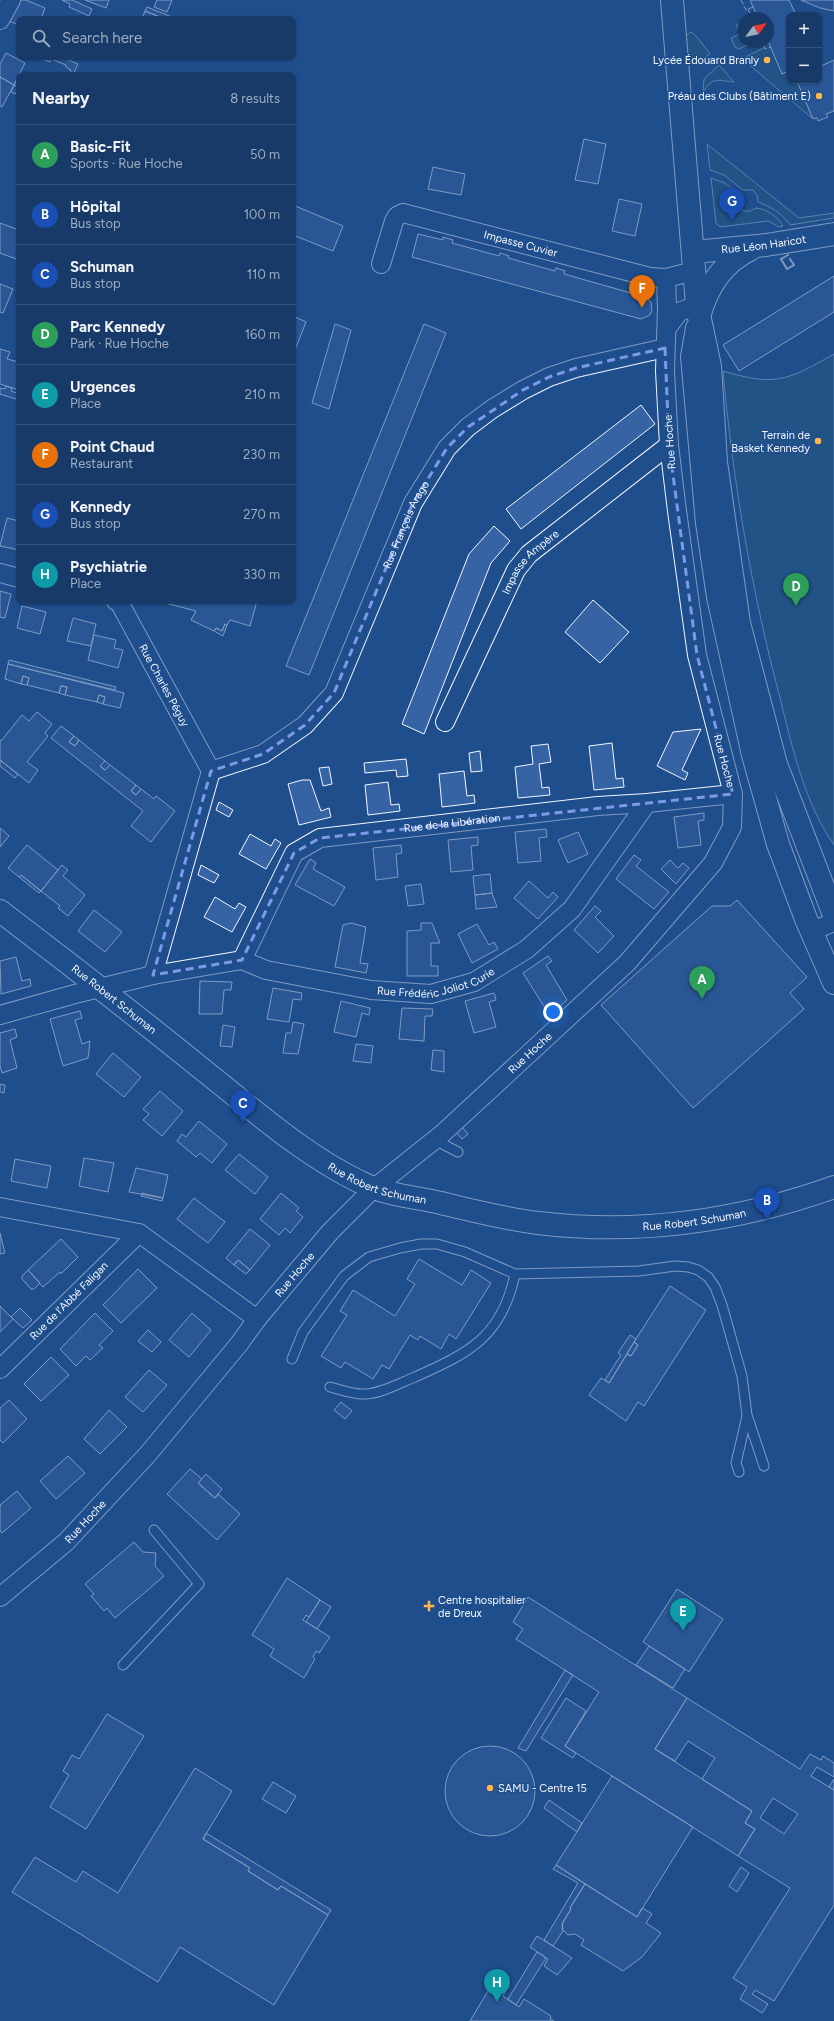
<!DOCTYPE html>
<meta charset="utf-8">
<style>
:root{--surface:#173a69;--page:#244571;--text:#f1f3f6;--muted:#9eadc0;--line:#36547d;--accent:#ffb74d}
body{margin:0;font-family:Figtree,sans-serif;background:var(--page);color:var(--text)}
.controls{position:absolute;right:12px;top:12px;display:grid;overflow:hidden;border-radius:8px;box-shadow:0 1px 3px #0004}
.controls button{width:36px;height:36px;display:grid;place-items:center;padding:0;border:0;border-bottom:1px solid var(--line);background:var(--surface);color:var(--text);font:20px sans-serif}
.compass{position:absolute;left:738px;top:12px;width:36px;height:36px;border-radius:50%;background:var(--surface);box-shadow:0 1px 3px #0004;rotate:58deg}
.you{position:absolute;left:553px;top:1012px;width:14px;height:14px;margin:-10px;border:3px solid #fff;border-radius:50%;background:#1a73e8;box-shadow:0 0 0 6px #1a73e833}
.badge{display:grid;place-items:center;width:26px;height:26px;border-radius:50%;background:var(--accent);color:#fff;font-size:13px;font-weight:700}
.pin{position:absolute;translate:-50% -33px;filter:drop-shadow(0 1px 2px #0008)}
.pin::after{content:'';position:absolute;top:21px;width:14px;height:12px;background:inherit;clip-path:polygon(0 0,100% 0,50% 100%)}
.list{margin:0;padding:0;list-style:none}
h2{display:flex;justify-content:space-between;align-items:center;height:52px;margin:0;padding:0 16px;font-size:17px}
h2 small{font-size:13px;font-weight:400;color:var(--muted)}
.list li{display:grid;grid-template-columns:26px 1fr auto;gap:12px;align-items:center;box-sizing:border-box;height:60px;padding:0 16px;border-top:1px solid var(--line)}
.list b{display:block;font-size:15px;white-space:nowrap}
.list p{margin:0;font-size:13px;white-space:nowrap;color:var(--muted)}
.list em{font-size:13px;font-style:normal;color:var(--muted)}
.icon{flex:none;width:22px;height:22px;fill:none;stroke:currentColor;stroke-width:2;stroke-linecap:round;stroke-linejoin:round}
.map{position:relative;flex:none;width:834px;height:2021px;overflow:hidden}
.search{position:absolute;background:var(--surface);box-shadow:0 1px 3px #0004;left:16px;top:16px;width:280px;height:44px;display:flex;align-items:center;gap:10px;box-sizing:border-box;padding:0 14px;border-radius:8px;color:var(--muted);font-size:15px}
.panel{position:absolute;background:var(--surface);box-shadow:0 1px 3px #0004;left:16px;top:72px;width:280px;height:532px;border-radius:8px}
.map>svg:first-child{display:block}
.green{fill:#245a82;stroke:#a8bbd7}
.building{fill:#3563a3;stroke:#f2f6ff;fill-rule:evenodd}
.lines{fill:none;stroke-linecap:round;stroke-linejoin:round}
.service-casing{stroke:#f2f6ff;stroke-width:11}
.minor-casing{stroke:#f2f6ff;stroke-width:20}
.tertiary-casing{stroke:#f2f6ff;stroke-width:24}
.secondary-casing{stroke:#f2f6ff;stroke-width:24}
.service{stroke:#1f4e8c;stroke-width:9}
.minor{stroke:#1f4e8c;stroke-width:18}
.tertiary{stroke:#1f4e8c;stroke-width:22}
.secondary{stroke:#1f4e8c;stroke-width:22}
.fence{stroke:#f2f6ff;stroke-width:1;stroke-dasharray:5 2;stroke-linecap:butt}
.wall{stroke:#f2f6ff;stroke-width:2}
.marked{fill:none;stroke:#7d9aea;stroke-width:3;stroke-dasharray:8 5;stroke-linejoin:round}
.poi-dot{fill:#ffb74d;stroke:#1f4e8c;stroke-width:1.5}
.labels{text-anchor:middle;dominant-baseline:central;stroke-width:3;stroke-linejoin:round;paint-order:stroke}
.poi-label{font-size:11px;fill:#f2f6ff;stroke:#1f4e8c;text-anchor:end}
.street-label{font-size:11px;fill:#f2f6ff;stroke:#1f4e8c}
</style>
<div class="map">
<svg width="834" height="2021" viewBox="0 0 834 2021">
<rect width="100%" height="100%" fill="#1f4e8c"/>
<!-- green -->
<path class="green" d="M744 22V42H753L739 49 735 47 731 38 740 34 736 25Z
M691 32 697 37 710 54 694 64 686 58 685 36Z
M768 41 789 71V81H797L813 119 746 62V57L765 47 762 42Z
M719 65 734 82C720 81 712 75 703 93L704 79Z
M707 144 799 218 834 213V218L790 225C782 213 771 207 758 202L757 195 753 190H743L724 175 710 170Z
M711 178 725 183 738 194 736 202 743 211H750L756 208C767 209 777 216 783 226L779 227 768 221 720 227 716 223Z
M834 354V845C805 803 793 751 781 702 752 593 733 483 723 371 776 387 788 380 834 354Z"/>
<!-- building -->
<path class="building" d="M20 0H26L45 8 41 19H19V25L9 21Z
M62 0H72L92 9 89 16 69 7 70 4Z
M85 0H109L106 8Z
M157 0H172L167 12 154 7Z
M750 0H789L796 15H789V71L782 74 768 41V18H758Z
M801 0H834V11L820 8Z
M147 7 177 19H165L145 11Z
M145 11 165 19H142Z
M6 53 25 63 14 85 0 77V64Z
M37 57H61L78 64 73 75H69L71 70 66 67V65L51 59 50 62Z
M834 60V111L826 114 828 117 818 121 817 118 813 119 797 81H819V67Z
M19 75V87L14 85Z
M0 77 14 85 2 107 0 106Z
M14 85 19 87V92L17 91 15 94 11 92Z
M584 139 606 144 598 184 575 180Z
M433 167 465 174 461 195 428 189Z
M619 199 642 204 635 236 612 231Z
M293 205 343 226 333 251 293 235Z
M0 223 19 230V260L0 253Z
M418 234 443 240V237L453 240 452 243 499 256 500 253 509 256 508 258 555 271 556 268 565 271 564 274 645 297 651 302 652 310 650 315 641 319 412 257Z
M834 276V312L739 371 723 345Z
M0 284 13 289 3 313 0 312Z
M293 316 306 322 293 355Z
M335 324 351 330 329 409 312 403Z
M424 324 446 333 309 675 286 666Z
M0 349 10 352 7 359 19 362V390L0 384Z
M6 386 12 388 11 391 19 394V400L0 394V388L5 389Z
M641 405 655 424 521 529 506 509Z
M7 518 19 521V550L0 546Z
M494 526 510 541 491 563 424 734 402 724 469 554Z
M0 591 11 594 5 618 0 617Z
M593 600 629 632 600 663 565 632Z
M166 601H257L250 626 230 620 227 625 225 624 222 631 216 628 214 631 191 620 196 611 165 603Z
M22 606 46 612 40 634 17 628Z
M73 618 96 624 91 646 67 641Z
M225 624 227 625 223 636 214 631 216 628 222 631Z
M94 635 116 640 114 648 123 650 118 668 88 660Z
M9 660 116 687 115 690 8 664Z
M8 664 124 693 120 708 103 704 105 697 99 695 97 702 65 695 67 687 61 686 59 693 27 685 29 678 23 676 21 684 5 679Z
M23 676 29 678 27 685 21 684Z
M61 686 67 687 65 695 59 693Z
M99 695 105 697 103 704 97 702Z
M37 712 52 724 45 733 48 736 27 762 38 770 29 783 0 760V740L1 741 22 715 29 721Z
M61 726 74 736 69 742 75 746 79 740 105 761 100 766 105 770 110 765 136 785 131 791 136 795 141 789 154 799 156 796 175 811 151 842 131 826 143 811 51 738Z
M701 729 682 770 688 773 685 780 657 766 673 732Z
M74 736 79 740 75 746 69 742Z
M612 743 616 779 623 778 624 787 594 790 589 746Z
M548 744 551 762 539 764 542 788 549 787 550 795 518 798 515 767 533 764 531 746Z
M480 751 482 771 471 772 469 753Z
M406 759 408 776 397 777 396 770 365 773 364 763Z
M0 760 18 774 15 778 0 766Z
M105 761 110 765 105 770 100 766Z
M329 767 332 784 323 786 319 768Z
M464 771 467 796 474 795 475 803 442 807 439 774Z
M302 780H310L321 811 329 808 331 817 299 825 288 784Z
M388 782 391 805 399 804 400 811 368 815 365 785Z
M136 785 141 789 136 795 131 791Z
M219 802 233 810 229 817 216 810Z
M704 813V820L698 821 701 845 678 848 674 817Z
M0 828 9 836 0 847Z
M546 829 547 837 539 838 541 861 518 863 515 832Z
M578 832 588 854 568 863 558 840Z
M250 834 271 846 275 839 281 843 266 869 239 854Z
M478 837V845L471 846 473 870 451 872 448 840Z
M27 845 58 870 41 891 21 875 19 877 8 868Z
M401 845 402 853 396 854 398 877 376 880 373 848Z
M634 855 641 860 636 866 669 892 654 909 616 879Z
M310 859 316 863 313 869 345 887 334 906 295 885Z
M670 860 678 868 683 863 689 868 676 884 661 869Z
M62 865 68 870 63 876 85 895 68 916 58 908 60 906 41 891Z
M201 865 219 875 214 883 198 875Z
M490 874 492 893 475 895 473 876Z
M21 875 41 891 39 893 19 877Z
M529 881 548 898 553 892 558 897 538 919 514 898Z
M421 884 424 904 408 906 405 886Z
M492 893 497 907 476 909 475 895Z
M215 897 235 909 239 903 246 907 232 932 204 917Z
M737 900 807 977 790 993 804 1009 693 1108 601 1005 712 906H730Z
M595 906 601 911 595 917 614 936 598 953 574 930Z
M94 910 122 932 105 952 78 931Z
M351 923 366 927 360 963 368 964 366 973 335 967 343 925Z
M421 923H432L440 943H431V966H438V976H407V931L421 930Z
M477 924 489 945 494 942 498 949 472 963 458 934Z
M548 956 552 961 546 965 567 1000 550 1016 523 973Z
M16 957 22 981 30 979 31 986 1 994 0 961Z
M200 981 232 982 231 990H224L222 1014H199Z
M273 988 302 993 301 1000 293 999 289 1022 267 1019Z
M494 993 496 1000 489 1002 496 1027 474 1033 465 1001Z
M341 1001 370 1008 369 1015 362 1013 356 1037 334 1032Z
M402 1008 433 1009 432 1016H425L424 1041 399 1039Z
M80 1011 82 1018 75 1020 82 1044 90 1041 88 1058 63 1066 50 1019Z
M293 1022 304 1024 298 1054 283 1053 286 1033H291Z
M223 1025 235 1027 232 1047 220 1046Z
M15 1029 17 1037 10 1040 17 1068 2 1073 0 1066V1033Z
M356 1044 373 1046 371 1063 353 1061Z
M433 1050 444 1051V1072L431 1070Z
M113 1053 141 1077 124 1097 96 1074Z
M0 1084 5 1085 4 1093 0 1092Z
M160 1091 183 1111 162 1136 143 1120 149 1114 143 1109Z
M199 1121 227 1144 212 1163 200 1153 196 1157 177 1141 182 1134 186 1137Z
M462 1127 468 1134 462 1139 456 1132Z
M239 1154 268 1177 255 1194 225 1170Z
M84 1158 114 1163 108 1192 79 1186Z
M15 1159 51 1166 47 1188 11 1181Z
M136 1168 168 1175 163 1198 129 1192Z
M142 1193 163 1198 162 1201 141 1196Z
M281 1193 299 1208 296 1211 303 1217 290 1233 285 1228 279 1235 260 1219Z
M194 1198 225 1222 208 1243 177 1219Z
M250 1229 270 1245 250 1270 238 1260 234 1265 226 1258Z
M0 1233 5 1253 0 1254Z
M61 1239 78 1257 61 1274 60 1272 43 1287 28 1270Z
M419 1259 462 1285 471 1270 491 1283 456 1339 449 1334 441 1349 420 1336 418 1340 410 1335 389 1369 382 1365 373 1379 345 1362 341 1368 321 1356 347 1315 340 1311 353 1290 395 1316 415 1284 407 1279Z
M238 1260 250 1270 246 1274 234 1265Z
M138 1269 157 1288 121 1323 103 1305Z
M28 1270 40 1283 34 1289H31L22 1279V1276Z
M670 1286 706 1310 644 1406 638 1402 626 1421 589 1395 601 1378 609 1383 627 1354 631 1356 638 1345 634 1342Z
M0 1306 13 1319 0 1332Z
M20 1308 32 1320 23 1328 11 1317Z
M95 1313 113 1331 99 1345 103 1348 90 1360 86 1356 76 1366 60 1349Z
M192 1313 211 1330 189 1357 169 1340Z
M148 1330 161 1342 152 1352 138 1341Z
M630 1335 636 1339 609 1383 605 1380 621 1355 618 1353Z
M634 1342 638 1345 631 1356 627 1354Z
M51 1357 69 1375 41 1401 24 1384Z
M149 1370 167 1385 143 1412 125 1397Z
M9 1400 27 1419 3 1443 0 1440V1408Z
M341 1402 352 1411 345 1419 334 1410Z
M109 1410 127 1427 100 1454 84 1439Z
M68 1456 85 1473 56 1499 40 1481Z
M190 1469 202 1479 198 1483 215 1498 218 1494 240 1514 217 1540 167 1494Z
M206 1474 222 1489 215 1498 198 1483Z
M17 1491 31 1508 2 1533 0 1531V1505Z
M134 1542 143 1552 156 1553 155 1566 164 1576 115 1618 107 1608 104 1611 91 1596 94 1594 85 1584Z
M287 1578 320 1600 309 1617 306 1615 303 1620 330 1637 319 1653 316 1651 313 1657 315 1659 304 1678 270 1656 274 1649 252 1635Z
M677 1589 723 1619 689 1672 643 1642Z
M528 1597 687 1698 655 1749 752 1811 745 1823 755 1829 738 1856 565 1746 599 1692 516 1639 523 1629 513 1622Z
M320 1600 331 1607 317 1629 306 1622Z
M649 1646 685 1669 673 1688 636 1665Z
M565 1670 573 1675 526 1751 518 1748Z
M566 1698 586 1711 565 1746 576 1753 573 1758 541 1738Z
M687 1698 800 1769 810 1754 821 1760 823 1756 834 1763V1777L817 1767 811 1776 834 1790V1905L774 2001 755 1990 752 1994 768 2004 762 2013 740 1999 747 1987 733 1978 790 1888 738 1856 755 1829 745 1823 752 1811 702 1779 715 1758 688 1741 675 1761 655 1749ZM773 1798 798 1814 784 1834 760 1818Z
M107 1714 144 1736 86 1829 50 1807 69 1775 63 1771 72 1755 79 1759Z
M445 1791a45 45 0 1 1 90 0a45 45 0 1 1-90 0Z
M195 1768 232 1791 203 1839 250 1868 248 1871 278 1890 281 1886 328 1915 274 2005 180 1947 158 1982 12 1892 35 1857 76 1882 83 1871 118 1893Z
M612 1776 693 1827 637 1917 556 1865Z
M834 1779V1790L829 1787Z
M273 1782 296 1796 286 1813 262 1799Z
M549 1800 582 1823 577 1832 544 1808Z
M206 1833 331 1910 328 1915 281 1886 278 1890 248 1871 250 1868 203 1839Z
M556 1865 585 1884 570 1908 571 1909 562 1924 563 1931 553 1946 544 1940 578 1883 553 1869Z
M741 1867 749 1873 737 1892 729 1886Z
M585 1884 637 1917 642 1908 652 1914 646 1923 661 1933 642 1957 623 1971 581 1945 584 1940 575 1934 568 1935 562 1929 563 1922 571 1909 570 1908Z
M537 1936 572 1958 557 1975 544 1966 548 1959 530 1947Z
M537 1952 546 1958 516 2005 508 1999Z
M494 1981 507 1989 503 1996 516 2005 519 2007 524 1999 551 2016 550 2019 554 2021H470Z"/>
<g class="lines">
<!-- service casing -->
<g class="service-casing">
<path id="service" d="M435 1140 458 1152
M292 1359 303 1332 344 1276 369 1257 400 1248 421 1244H437L465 1252 515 1274 639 1271 675 1266 688 1267 698 1270 708 1277 715 1287 722 1305 742 1376 747 1415 764 1466
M330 1387C342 1390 354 1395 366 1394 382 1393 400 1383 415 1377 469 1353 502 1337 515 1274
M739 1472 736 1463 747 1416
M123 1665 199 1584 154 1530"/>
</g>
<!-- minor casing -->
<g class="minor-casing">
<g id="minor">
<path d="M0 20 11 0"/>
<path id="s1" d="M381 264 394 221 397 216 403 213 650 277 666 278 694 271"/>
<path d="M667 328 679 312 697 305"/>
<path d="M0 573 19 578"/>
<path id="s2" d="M116 601 119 602 211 771"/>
<path id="s3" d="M445 722 516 570 529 554 669 445"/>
<path id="s4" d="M211 771 263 754 305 725 334 693 413 503 447 448 468 427 492 409 523 390 549 377 576 368 665 348"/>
<path d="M812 931 834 922"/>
<path id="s5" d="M242 960 294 853 320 838 598 806 647 803 733 794"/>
<path d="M153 975 211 771"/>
<path id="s6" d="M0 1015 75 994 153 975 242 960 266 970 371 990 431 994 474 982 527 949 572 909 647 803"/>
<path d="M0 1207 139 1233 0 1369"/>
<path d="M139 1233 257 1319"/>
<path id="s7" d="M0 1597 66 1542 148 1454 239 1344 257 1319 330 1232 373 1189 442 1134 627 963 713 863 732 827 733 794 697 655 677 511 669 445 665 371 667 308 666 278"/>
</g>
</g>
<!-- tertiary casing -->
<g class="tertiary-casing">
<g id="tertiary">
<path id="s8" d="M694 252 766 245 834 234"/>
<path d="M699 317C707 287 723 262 751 249"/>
<path id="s9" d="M0 911C70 964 139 1018 207 1073 255 1111 304 1155 360 1182 385 1195 415 1197 441 1203 474 1211 505 1219 538 1223 638 1235 739 1221 834 1187"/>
</g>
</g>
<!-- secondary casing -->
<g class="secondary-casing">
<path id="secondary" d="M672 0 697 305 710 366 716 462 739 623 776 764 834 915
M697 328 692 357 707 523 718 597 753 755 778 844 806 919 834 983"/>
</g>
<!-- service -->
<use href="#service" class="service"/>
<!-- minor -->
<use href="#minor" class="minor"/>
<!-- tertiary -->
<use href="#tertiary" class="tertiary"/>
<!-- secondary -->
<use href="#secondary" class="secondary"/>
<!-- fence -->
<path class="fence" d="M741 0 746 10 753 7
M748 9 752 18
M764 46 765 49 771 47"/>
<!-- wall -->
<path class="wall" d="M788 255 781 259 787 269 794 265 790 259"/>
</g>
<!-- marked area -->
<path d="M0 0H834V2021H0ZM665 348 669 445 697 655 733 794 320 838 294 853 242 960 153 975 211 771 263 754 305 725 334 693 413 503 447 448 468 427 523 390 549 377 576 368Z" fill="#1f4e8c" fill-opacity=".55" fill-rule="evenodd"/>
<path class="marked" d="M665 348 669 445 697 655 733 794 320 838 294 853 242 960 153 975 211 771 263 754 305 725 334 693 413 503 447 448 468 427 523 390 549 377 576 368Z"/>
<!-- markers -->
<g class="poi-dot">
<circle cx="767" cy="60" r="4"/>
<circle cx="819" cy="96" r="4"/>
<circle cx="818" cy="441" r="4"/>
<path d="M427 1600h4v4h4v4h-4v4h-4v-4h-4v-4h4z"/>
<circle cx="490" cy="1788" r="4"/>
</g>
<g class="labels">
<!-- poi labels -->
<g class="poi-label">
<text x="759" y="60">Lycée Édouard Branly</text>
<text x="811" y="96">Préau des Clubs (Bâtiment E)</text>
<text x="810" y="435">Terrain de<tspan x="810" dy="13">Basket Kennedy</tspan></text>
<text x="438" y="1600" text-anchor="start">Centre hospitalier<tspan x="438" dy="13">de Dreux</tspan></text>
<text x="498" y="1788" text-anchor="start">SAMU - Centre 15</text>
</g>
<!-- street labels -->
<g class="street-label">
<text stroke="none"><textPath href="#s1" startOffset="179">Impasse Cuvier</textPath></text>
<text stroke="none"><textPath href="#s8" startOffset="70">Rue Léon Haricot</textPath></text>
<text transform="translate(670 442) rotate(-94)">Rue Hoche</text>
<text stroke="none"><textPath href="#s4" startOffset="332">Rue François Arago</textPath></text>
<text stroke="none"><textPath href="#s3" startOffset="183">Impasse Ampère</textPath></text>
<text stroke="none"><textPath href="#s2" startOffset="98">Rue Charles Péguy</textPath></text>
<text transform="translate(724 761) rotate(75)">Rue Hoche</text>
<text stroke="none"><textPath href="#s5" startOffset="282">Rue de la Libération</textPath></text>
<text stroke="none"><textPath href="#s6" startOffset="448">Rue Frédéric Joliot Curie</textPath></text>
<text stroke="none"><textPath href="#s9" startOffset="144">Rue Robert Schuman</textPath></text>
<text stroke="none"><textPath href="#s7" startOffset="762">Rue Hoche</textPath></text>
<text stroke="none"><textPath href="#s9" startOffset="468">Rue Robert Schuman</textPath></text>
<text stroke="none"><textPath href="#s9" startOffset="791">Rue Robert Schuman</textPath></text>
<text stroke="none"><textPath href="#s7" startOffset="438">Rue Hoche</textPath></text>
<text transform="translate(69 1301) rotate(-45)">Rue de l'Abbé Faligan</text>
<text stroke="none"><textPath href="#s7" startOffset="114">Rue Hoche</textPath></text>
</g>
</g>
</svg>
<div class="controls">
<button>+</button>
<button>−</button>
</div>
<svg class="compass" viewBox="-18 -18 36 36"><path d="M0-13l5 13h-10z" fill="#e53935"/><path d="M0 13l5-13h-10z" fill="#9eadc0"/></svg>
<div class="you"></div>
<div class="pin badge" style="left:702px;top:999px;background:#2e9e5b">A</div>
<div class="pin badge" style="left:767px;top:1220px;background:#1a4fb4">B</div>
<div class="pin badge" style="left:243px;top:1123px;background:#1a4fb4">C</div>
<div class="pin badge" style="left:796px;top:606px;background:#2e9e5b">D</div>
<div class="pin badge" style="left:683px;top:1631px;background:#0f9aa8">E</div>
<div class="pin badge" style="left:642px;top:308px;background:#e8710a">F</div>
<div class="pin badge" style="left:732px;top:221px;background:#1a4fb4">G</div>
<div class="pin badge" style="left:497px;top:2002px;background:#0f9aa8">H</div>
<div class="search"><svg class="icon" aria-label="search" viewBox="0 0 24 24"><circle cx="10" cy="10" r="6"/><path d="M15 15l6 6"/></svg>Search here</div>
<section class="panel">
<h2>Nearby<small>8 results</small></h2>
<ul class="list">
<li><span class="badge" style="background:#2e9e5b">A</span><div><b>Basic-Fit</b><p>Sports · Rue Hoche</p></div><em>50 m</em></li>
<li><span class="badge" style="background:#1a4fb4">B</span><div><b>Hôpital</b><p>Bus stop</p></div><em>100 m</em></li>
<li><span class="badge" style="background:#1a4fb4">C</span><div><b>Schuman</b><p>Bus stop</p></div><em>110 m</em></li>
<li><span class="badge" style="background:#2e9e5b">D</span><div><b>Parc Kennedy</b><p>Park · Rue Hoche</p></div><em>160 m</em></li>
<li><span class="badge" style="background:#0f9aa8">E</span><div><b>Urgences</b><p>Place</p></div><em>210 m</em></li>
<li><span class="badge" style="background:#e8710a">F</span><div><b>Point Chaud</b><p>Restaurant</p></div><em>230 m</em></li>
<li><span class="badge" style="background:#1a4fb4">G</span><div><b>Kennedy</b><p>Bus stop</p></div><em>270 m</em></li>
<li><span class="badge" style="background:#0f9aa8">H</span><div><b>Psychiatrie</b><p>Place</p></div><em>330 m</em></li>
</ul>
</section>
</div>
